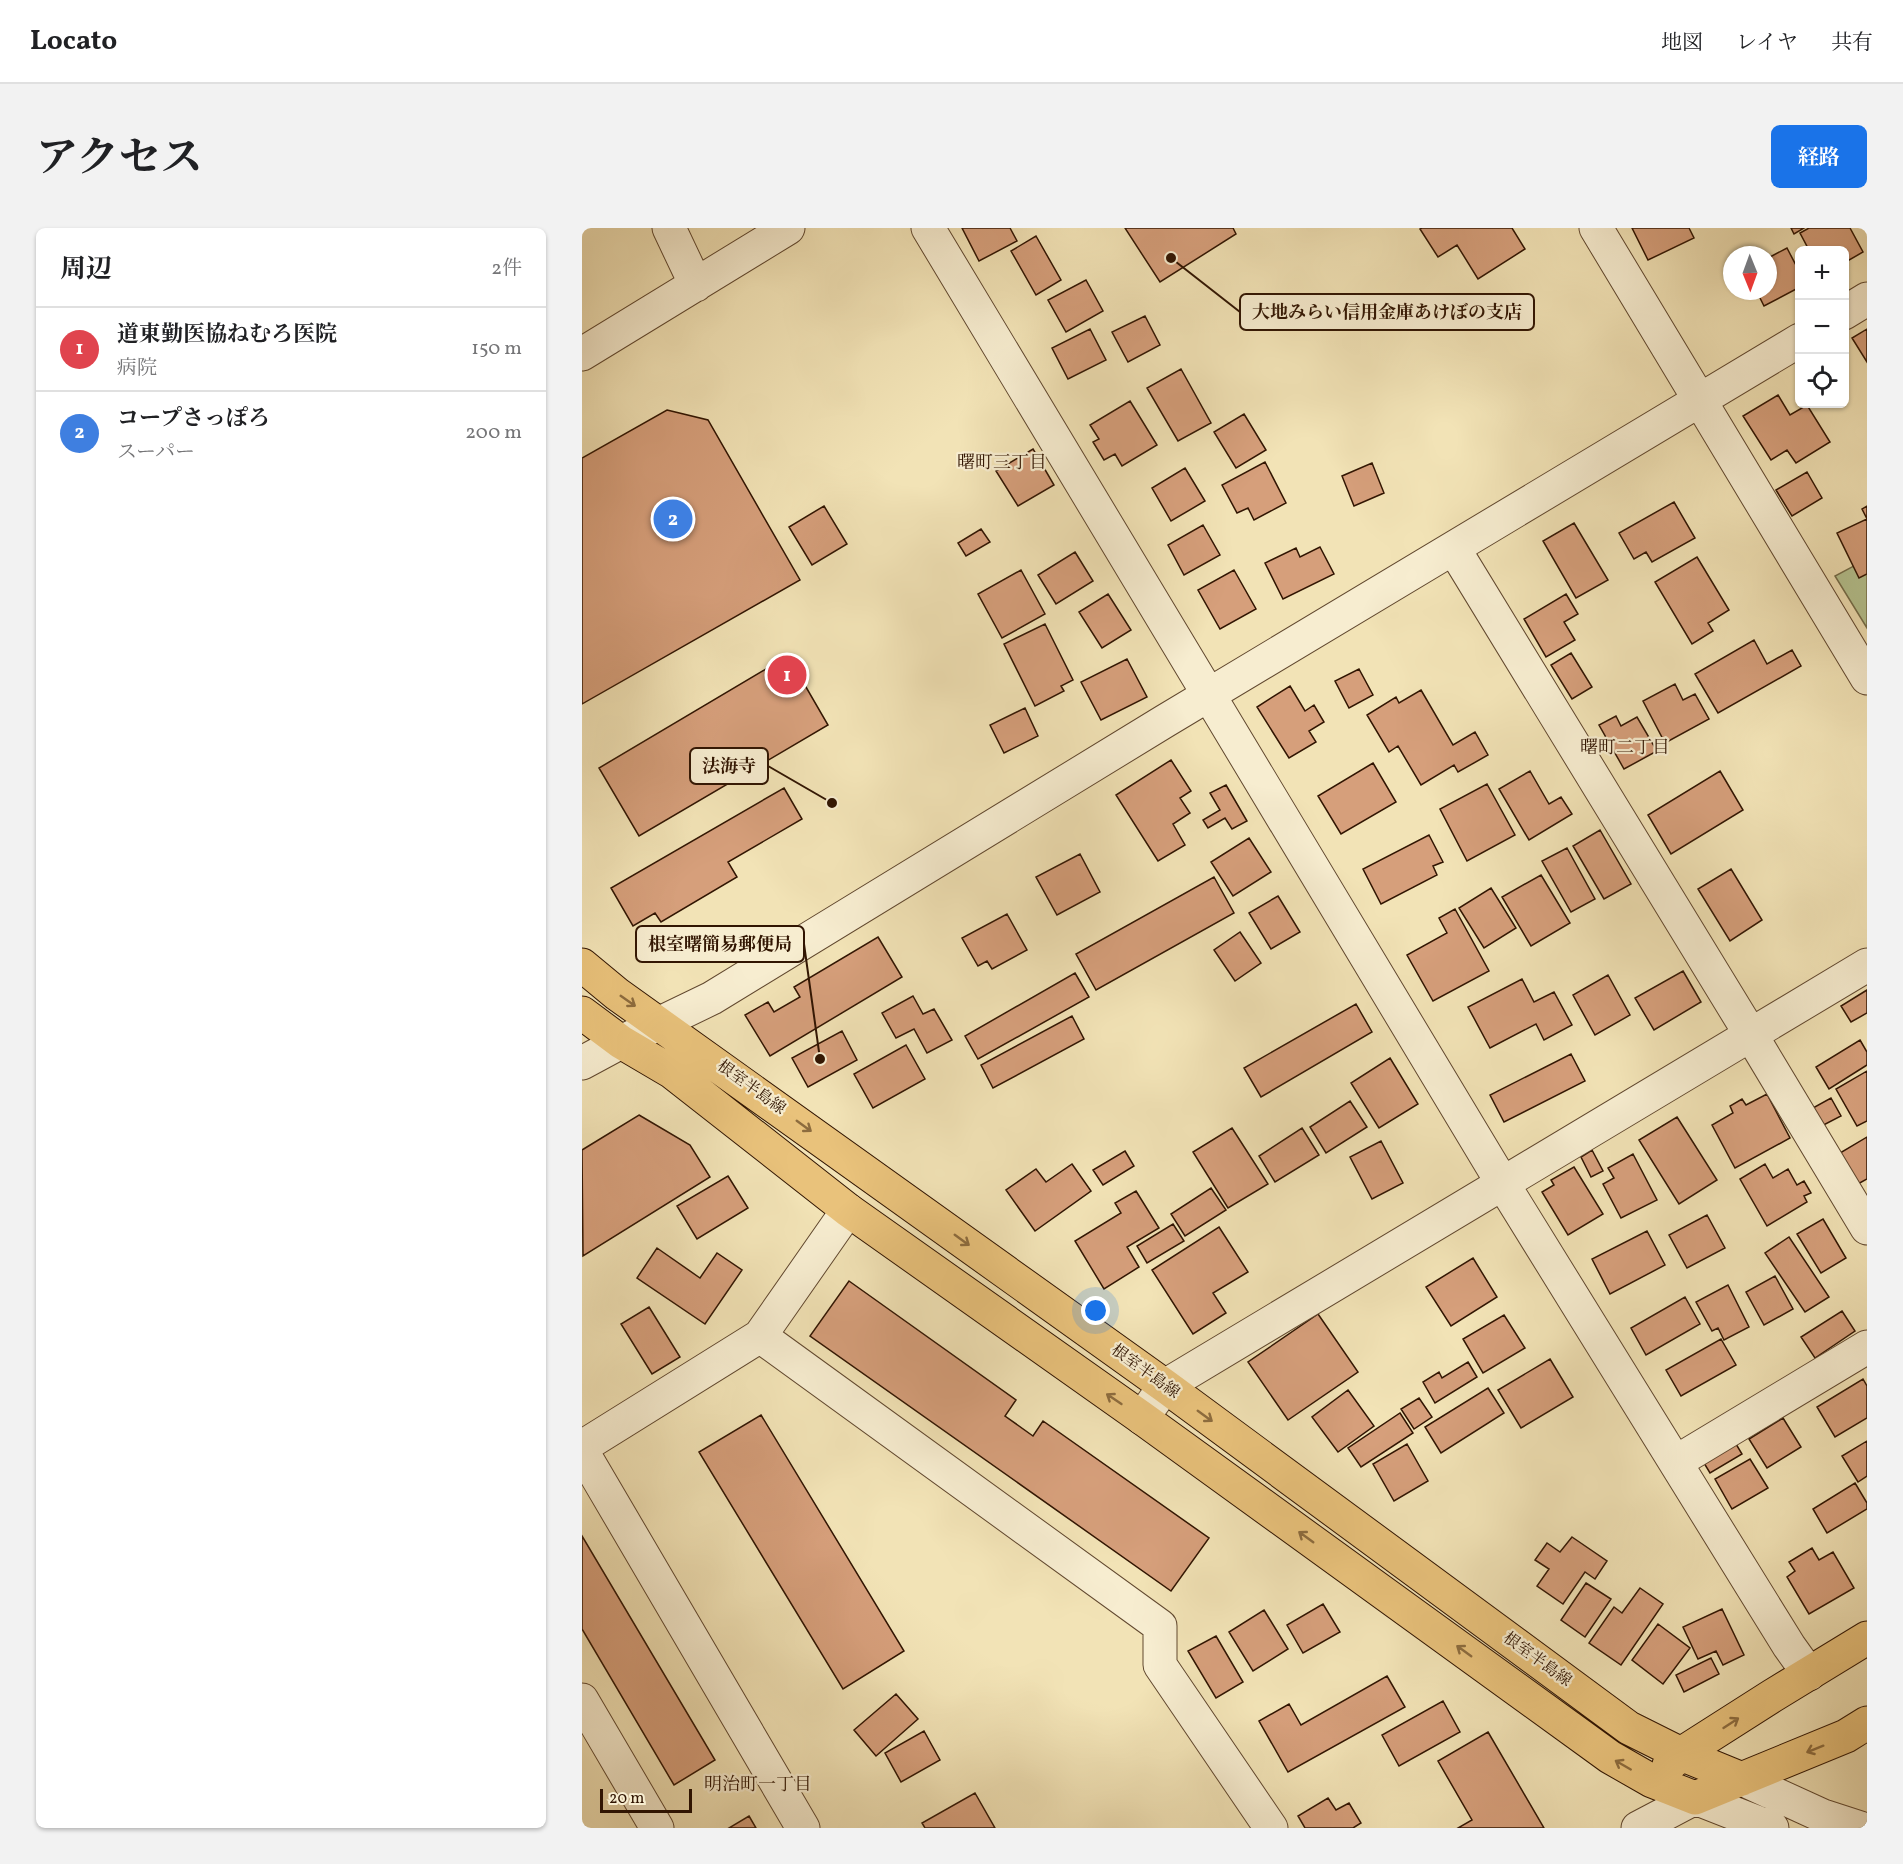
<!DOCTYPE html>
<html lang="ja">
<meta charset="utf-8">
<style>
:root{--surface:#fff;--page:#f2f2f2;--text:#202124;--muted:#757577;--line:#e0e0e0;--accent:#1a73e8}
body{margin:0;font-family:Vollkorn,"Noto Serif JP",serif;background:var(--page);color:var(--text)}
.controls{position:absolute;right:18px;top:18px;display:grid;overflow:hidden;border-radius:9px;box-shadow:0 2px 4px #0004}
.controls button{width:54px;height:54px;display:grid;place-items:center;padding:0;border:0;border-bottom:2px solid var(--line);background:var(--surface);color:var(--text);font:30px sans-serif}
.compass{position:absolute;left:1141px;top:18px;width:54px;height:54px;border-radius:50%;background:var(--surface);box-shadow:0 2px 4px #0004;rotate:179deg}
.scale{position:absolute;left:18px;bottom:15px;width:92px;box-sizing:border-box;padding-left:6px;border:3px solid #311502;border-top:0;font-size:16px;line-height:21px;white-space:nowrap;color:#311502;-webkit-text-stroke:4px #f7edd0;paint-order:stroke}
.you{position:absolute;left:514px;top:1083px;width:21px;height:21px;margin:-15px;border:4px solid #fff;border-radius:50%;background:#1a73e8;box-shadow:0 0 0 9px #1a73e833}
.badge{display:grid;place-items:center;width:39px;height:39px;border-radius:50%;background:var(--accent);color:#fff;font-size:20px;font-weight:700}
.pin{position:absolute;translate:-50% -50%;border:3px solid #fff;box-shadow:0 2px 6px #0006}
.list{margin:0;padding:0;list-style:none}
h2{display:flex;justify-content:space-between;align-items:center;height:78px;margin:0;padding:0 24px;font-size:26px}
h2 small{font-size:20px;font-weight:400;color:var(--muted)}
.list li{display:grid;grid-template-columns:39px 1fr auto;gap:18px;align-items:center;box-sizing:border-box;height:84px;padding:0 24px;border-top:2px solid var(--line)}
.list b{display:block;font-size:22px;white-space:nowrap}
.list p{margin:0;font-size:20px;white-space:nowrap;color:var(--muted)}
.list em{font-size:20px;font-style:normal;color:var(--muted)}
.icon{flex:none;width:33px;height:33px;fill:none;stroke:currentColor;stroke-width:2;stroke-linecap:round;stroke-linejoin:round}
.map{position:relative;flex:none;width:1285px;height:1600px;overflow:hidden;border-radius:9px}
header{display:flex;align-items:center;gap:36px;box-sizing:border-box;height:84px;padding:0 30px;background:var(--surface);border-bottom:2px solid var(--line)}
header strong{font-size:28px}
nav{display:flex;gap:33px;margin-inline-start:auto;font-size:21px}
.intro{display:flex;align-items:center;justify-content:space-between;box-sizing:border-box;height:144px;padding:0 36px}
h1{margin:0;font-size:42px}
.button{padding:15px 27px;border-radius:9px;background:var(--accent);color:#fff;font-size:21px;font-weight:700}
main{display:flex;gap:36px;padding:0 36px}
aside{flex:1;background:var(--surface);border-radius:9px;box-shadow:0 2px 4px #0004}
.map>svg:first-child{display:block}
.green{fill:#b6c592;stroke:#746d4a;stroke-width:1.5}
.building{fill:#d69f7b;stroke:#311502;stroke-width:1.5}
.lines{fill:none;stroke-linecap:round;stroke-linejoin:round}
.minor-casing{stroke:#61482f;stroke-width:35}
.major-casing{stroke:#311502;stroke-width:35}
.minor{stroke:#f7edd0;stroke-width:33}
.major{stroke:#e9c27b;stroke-width:33}
.oneway{stroke:#8d6c3e}
.labels{text-anchor:middle;dominant-baseline:central;stroke-width:4.5;stroke-linejoin:round;paint-order:stroke}
.street-label{font-size:16px;fill:#311502;stroke:#f7edd0}
.neighbourhood-label{font-size:18px;fill:#311502;stroke:#f7edd0}
.leader{fill:none;stroke:#311502;stroke-width:2}
.callout-dot{fill:#311502;stroke:#f7edd0;stroke-width:2}
.callout{fill:#f7edd0;stroke:#311502;stroke-width:2}
.callout-label{font-size:18px;text-anchor:middle;font-weight:bold;fill:#311502}
</style>
<header>
<strong>Locato</strong>
<nav><a>地図</a><a>レイヤ</a><a>共有</a></nav>
</header>
<div class="intro"><h1>アクセス</h1><a class="button">経路</a></div>
<main>
<aside>
<h2>周辺<small>2件</small></h2>
<ul class="list">
<li><span class="badge" style="background:#e0444e">1</span><div><b>道東勤医協ねむろ医院</b><p>病院</p></div><em>150 m</em></li>
<li><span class="badge" style="background:#3f7fe0">2</span><div><b>コープさっぽろ</b><p>スーパー</p></div><em>200 m</em></li>
</ul>
</aside>
<div class="map">
<svg width="1285" height="1600" viewBox="0 0 1285 1600">
<rect width="100%" height="100%" fill="#f2e3b6"/>
<filter id="stains"><feTurbulence type="fractalNoise" baseFrequency=".00333" numOctaves="4"/><feColorMatrix values="0 0 0 0 .2 0 0 0 0 .09 0 0 0 0 .02 0 0 0 .5 -.17"/></filter>
<radialGradient id="worn" r=".72"><stop offset=".6" stop-color="#630" stop-opacity="0"/><stop offset="1" stop-color="#630" stop-opacity=".3"/></radialGradient>
<!-- green -->
<path class="green" d="M1285 331V400L1253 348Z"/>
<!-- building -->
<path class="building" d="M380 0H428L435 13 397 33Z
M543 0H651L654 6 578 54Z
M840 0H930L943 21 896 51 875 17 856 29 838 1Z
M1050 0H1107L1112 10 1066 32Z
M1209 0H1222L1212 6Z
M1227 0H1268L1281 24 1262 35V22H1227L1218 5Z
M454 8 479 52 454 67 429 23Z
M1205 20 1218 45V59L1182 78 1175 64 1162 70 1158 63H1186V30Z
M504 52 521 83 484 104 466 72Z
M563 88 578 117 546 134 530 104Z
M508 101 524 132 486 151 470 120Z
M1285 101V134L1270 110Z
M599 141 629 195 596 213 565 160Z
M1196 167 1208 187 1225 177 1248 214 1214 235 1205 222 1189 232 1161 188Z
M548 173 575 217 540 238 533 226 522 232 511 214 517 211 508 197Z
M85 182 126 192 218 352 0 476V230Z
M662 186 684 222 654 240 632 204Z
M451 221 472 257 436 278 414 243Z
M683 234 704 275 672 292 666 280 655 285 640 257Z
M790 235 802 265 772 278 760 248Z
M603 240 623 273 589 293 570 260Z
M1225 244 1240 270 1210 288 1194 262Z
M1092 274 1113 310 1070 334 1064 324 1052 331 1037 305Z
M242 278 265 316 230 337 207 299Z
M1285 278V346L1277 350 1255 305 1285 291 1280 281Z
M992 295 1026 352 994 370 961 313Z
M621 297 638 327 602 347 586 317Z
M399 301 408 314 384 328 376 315Z
M738 319 752 346 701 371 683 335 714 320 718 329Z
M493 324 511 353 474 376 456 347Z
M1115 329 1147 382 1126 395 1131 403 1110 416 1073 354Z
M439 342 463 386 420 410 396 366Z
M652 342 674 381 638 401 616 362Z
M526 366 549 402 520 420 497 384Z
M984 366 996 386 982 394 993 412 964 429 942 391Z
M463 396 491 452 479 458 482 463 453 478 422 416Z
M1172 412 1185 436 1210 422 1219 438 1136 485 1113 446Z
M989 425 1010 459 990 471 969 437Z
M206 428 246 497 57 608 17 540Z
M545 431 565 469 519 492 499 454Z
M777 441 791 467 767 480 753 453Z
M1093 456 1101 472 1113 466 1127 491 1083 515 1061 473Z
M708 458 723 483 732 477 742 494 727 503 734 514 707 530 675 479Z
M839 462 871 517 893 504 906 527 876 544 872 537 839 557 816 518 807 524 785 487 814 469 817 475Z
M443 480 456 508 422 525 408 497Z
M1034 488 1039 498 1055 489 1075 523 1042 541 1017 497Z
M589 532 609 563 598 570 608 585 591 596 603 617 576 633 534 567Z
M791 535 814 574 759 606 736 568Z
M948 543 967 576 979 569 990 586 947 612 917 561Z
M1138 543 1161 582 1089 626 1066 587Z
M905 556 933 607 885 633 858 581Z
M644 557 665 593 650 601 643 590 626 600 621 592 638 582 628 565Z
M202 560 220 591 146 634 155 649 79 694 73 685 51 698 29 660Z
M1018 602 1049 656 1022 671 991 618Z
M847 607 861 634 851 638 855 647 799 676 781 641Z
M667 610 689 644 651 668 629 634Z
M985 620 1013 671 989 684 960 633Z
M498 626 518 664 475 687 454 649Z
M1149 641 1180 692 1148 713 1116 661Z
M959 647 988 695 949 718 920 669Z
M632 649 652 685 514 762 494 726Z
M909 660 934 700 902 720 877 680Z
M696 668 718 704 689 721 667 685Z
M873 681 907 743 851 773 825 727 865 705 857 690Z
M425 686 445 722 410 741 405 733 396 738 380 710Z
M658 704 679 735 653 753 632 722Z
M296 709 320 749 188 828 163 787 186 774 192 784 218 769 212 759Z
M1101 743 1119 774 1072 802 1053 770Z
M493 745 507 769 396 831 383 808Z
M1026 747 1048 787 1013 807 991 767Z
M940 751 952 774 972 764 990 797 962 812 954 796 908 820 886 779Z
M1285 762V785L1269 794 1259 778Z
M331 768 341 786 352 781 370 812 345 825 332 801 314 810 300 785Z
M774 776 790 804 679 869 662 840Z
M490 788 502 811 411 860 399 837Z
M260 803 275 832 226 859 210 830Z
M1278 812 1285 824V837L1247 861 1234 839Z
M324 817 343 851 291 880 272 846Z
M989 826 1003 853 922 894 908 867Z
M808 830 836 876 797 900 769 855Z
M1285 843V893L1275 898 1254 861Z
M1185 866 1208 910 1153 940 1130 897 1151 885 1148 878 1160 871 1164 877Z
M1249 870 1259 888 1230 903 1220 886Z
M768 873 785 899 744 925 728 899Z
M57 887 108 917 128 949 1 1028 0 922Z
M1095 889 1135 952 1097 976 1057 912Z
M650 900 686 956 646 980 611 924Z
M720 900 737 927 693 954 677 928Z
M1285 909V951L1276 956 1258 925Z
M799 913 821 955 790 971 768 929Z
M1010 922 1021 943 1009 949 999 929Z
M543 923 552 938 521 957 511 942Z
M1051 926 1075 972 1039 990 1021 956 1032 950 1026 940Z
M490 936 509 963 453 1003 424 962 454 941 464 954Z
M1183 936 1191 950 1206 941 1215 957 1222 953 1229 965 1222 968 1225 974 1185 998 1158 951Z
M992 939 1021 986 986 1007 960 964 972 957 969 952Z
M146 948 166 980 115 1011 95 978Z
M629 960 644 982 603 1008 589 986Z
M554 963 577 1000 545 1019 557 1039 522 1061 493 1013 539 985 533 975Z
M1125 987 1143 1020 1105 1040 1087 1007Z
M1241 991 1264 1030 1239 1045 1215 1006Z
M591 996 602 1013 565 1035 555 1018Z
M637 999 666 1044 631 1065 644 1085 611 1106 570 1042Z
M1065 1003 1083 1037 1028 1066 1010 1031Z
M1207 1009 1247 1069 1223 1084 1183 1025Z
M75 1020 118 1050 135 1025 160 1042 123 1096 55 1050Z
M891 1030 915 1069 869 1098 844 1059Z
M1193 1048 1211 1081 1182 1097 1164 1064Z
M267 1053 434 1172 423 1188 451 1208 461 1193 627 1310 589 1363 228 1108Z
M1146 1057 1167 1099 1142 1112 1136 1100 1130 1103 1114 1074Z
M1103 1069 1118 1096 1064 1127 1049 1100Z
M67 1079 98 1129 70 1146 39 1096Z
M1260 1083 1273 1103 1233 1130 1219 1109Z
M736 1086 776 1144 706 1192 666 1134Z
M922 1087 943 1120 901 1145 881 1111Z
M1139 1111 1154 1137 1099 1168 1084 1142Z
M968 1131 991 1169 939 1200 916 1162Z
M886 1134 895 1149 853 1175 841 1154 857 1144 860 1150Z
M1281 1151 1285 1158V1190L1253 1209 1235 1179Z
M906 1160 922 1185 859 1225 843 1199Z
M766 1162 792 1198 756 1224 730 1189Z
M837 1170 850 1189 832 1201 819 1181Z
M818 1185 831 1205 779 1239 766 1220Z
M179 1187 322 1423 261 1461 117 1224Z
M1201 1190 1219 1219 1185 1240 1167 1211Z
M1151 1211 1160 1226 1128 1245 1119 1230Z
M1285 1213V1248L1276 1254 1260 1228Z
M825 1216 846 1253 812 1273 791 1236Z
M1168 1231 1186 1260 1150 1281 1133 1251Z
M1273 1255 1285 1275V1281L1245 1305 1231 1281Z
M0 1308 133 1532 92 1557 0 1401Z
M990 1309 1025 1333 1013 1351 1003 1344 981 1376 955 1358 967 1341 953 1332 965 1315 978 1324Z
M1230 1320 1237 1332 1251 1324 1272 1360 1227 1386 1205 1349 1213 1343 1207 1334Z
M1004 1355 1029 1371 1003 1409 979 1392Z
M1058 1360 1081 1376 1039 1437 1007 1415 1032 1379 1040 1385Z
M741 1376 758 1404 721 1425 705 1397Z
M1140 1381 1162 1427 1141 1437 1134 1423 1116 1431 1101 1399Z
M682 1382 706 1421 671 1443 647 1404Z
M1076 1396 1108 1420 1081 1456 1050 1432Z
M634 1408 661 1454 634 1470 606 1423Z
M1129 1430 1137 1446 1102 1464 1094 1447Z
M805 1448 823 1479 706 1544 677 1493 707 1476 719 1497Z
M314 1466 336 1491 294 1528 272 1502Z
M861 1473 878 1504 817 1538 800 1507Z
M342 1503 358 1532 319 1554 303 1525Z
M906 1504 962 1600H876L890 1592 856 1533Z
M393 1565 413 1600H343L340 1595Z
M746 1570 754 1582 767 1575 779 1595 771 1600H723L716 1588Z
M167 1588 174 1600H147Z"/>
<g class="lines">
<!-- minor casing -->
<g class="minor-casing">
<path id="minor" d="M87 0 114 57
M346 0 921 956 1207 1418 1227 1446
M1014 0 1285 450
M1262 85 1285 71
M0 126 206 0
M872 321 1169 807 1285 1000
M0 835 39 814 130 770 583 493 1218 112
M178 1108 578 1398V1437L689 1600
M560 1190 583 1158 1285 737
M0 1219 178 1108 266 982
M0 1223 221 1600
M1094 1234 1285 1119
M0 1472 75 1600
M1160 1551 1241 1588 1278 1600
M1056 1600 1113 1570 1190 1600"/>
</g>
<!-- major casing -->
<g class="major-casing">
<path id="major" d="M0 737 35 766 583 1158 1047 1500 1099 1526 1160 1551
M0 785 39 814 90 844 266 982 560 1190 1028 1529 1070 1553 1113 1570 1264 1508 1285 1495
M1087 1537 1099 1526 1190 1468 1285 1410"/>
</g>
<!-- minor -->
<use href="#minor" class="minor"/>
<!-- major -->
<use href="#major" class="major"/>
</g>
<!-- one-way arrows -->
<defs><path id="oneway-shaft" d="M-6 0H5M1.5-3L5.5 0L1.5 3" fill="none" stroke-width="1.6" stroke-linecap="round" stroke-linejoin="round" transform="scale(1.5)"/></defs>
<g class="oneway">
<use href="#oneway-shaft" transform="translate(46 773) rotate(35)"/>
<use href="#oneway-shaft" transform="translate(222 898) rotate(36)"/>
<use href="#oneway-shaft" transform="translate(380 1012) rotate(36)"/>
<use href="#oneway-shaft" transform="translate(532 1171) rotate(-146)"/>
<use href="#oneway-shaft" transform="translate(623 1188) rotate(36)"/>
<use href="#oneway-shaft" transform="translate(724 1309) rotate(-144)"/>
<use href="#oneway-shaft" transform="translate(882 1423) rotate(-144)"/>
<use href="#oneway-shaft" transform="translate(1149 1495) rotate(-33)"/>
<use href="#oneway-shaft" transform="translate(1233 1521) rotate(158)"/>
<use href="#oneway-shaft" transform="translate(1041 1537) rotate(-150)"/>
</g>
<g class="labels">
<!-- street labels -->
<g class="street-label">
<text transform="translate(169 860) rotate(36)">根室半島線</text>
<text transform="translate(563 1144) rotate(36)">根室半島線</text>
<text transform="translate(955 1432) rotate(36)">根室半島線</text>
</g>
<!-- neighbourhood labels -->
<g class="neighbourhood-label">
<text x="420" y="235">曙町三丁目</text>
<text x="1043" y="520">曙町二丁目</text>
<text x="176" y="1557">明治町一丁目</text>
</g>
</g>
<!-- callouts -->
<path class="leader" d="M589 30L658 84M250 575L186 538M238 831L222 716"/>
<g class="callout-dot">
<circle cx="589" cy="30" r="6"/>
<circle cx="250" cy="575" r="6"/>
<circle cx="238" cy="831" r="6"/>
</g>
<g class="callout">
<rect x="658" y="66" width="294" height="36" rx="6"/>
<rect x="108" y="520" width="78" height="36" rx="6"/>
<rect x="54" y="698" width="168" height="36" rx="6"/>
</g>
<g class="callout-label">
<text x="805" y="90">大地みらい信用金庫あけぼの支店</text>
<text x="147" y="544">法海寺</text>
<text x="138" y="722">根室曙簡易郵便局</text>
</g>
<rect width="100%" height="100%" filter="url(#stains)"/>
<rect width="100%" height="100%" fill="url(#worn)"/>
</svg>
<div class="controls">
<button>+</button>
<button>−</button>
<button><svg class="icon" aria-label="locate" viewBox="0 0 24 24"><circle cx="12" cy="12" r="6"/><path d="M12 2v4M12 18v4M2 12h4M18 12h4"/></svg></button>
</div>
<svg class="compass" viewBox="-18 -18 36 36"><path d="M0-13l5 13h-10z" fill="#e53935"/><path d="M0 13l5-13h-10z" fill="#757577"/></svg>
<div class="scale">20 m</div>
<div class="you"></div>
<div class="pin badge" style="left:205px;top:447px;background:#e0444e">1</div>
<div class="pin badge" style="left:91px;top:291px;background:#3f7fe0">2</div>
</div>
</main>
